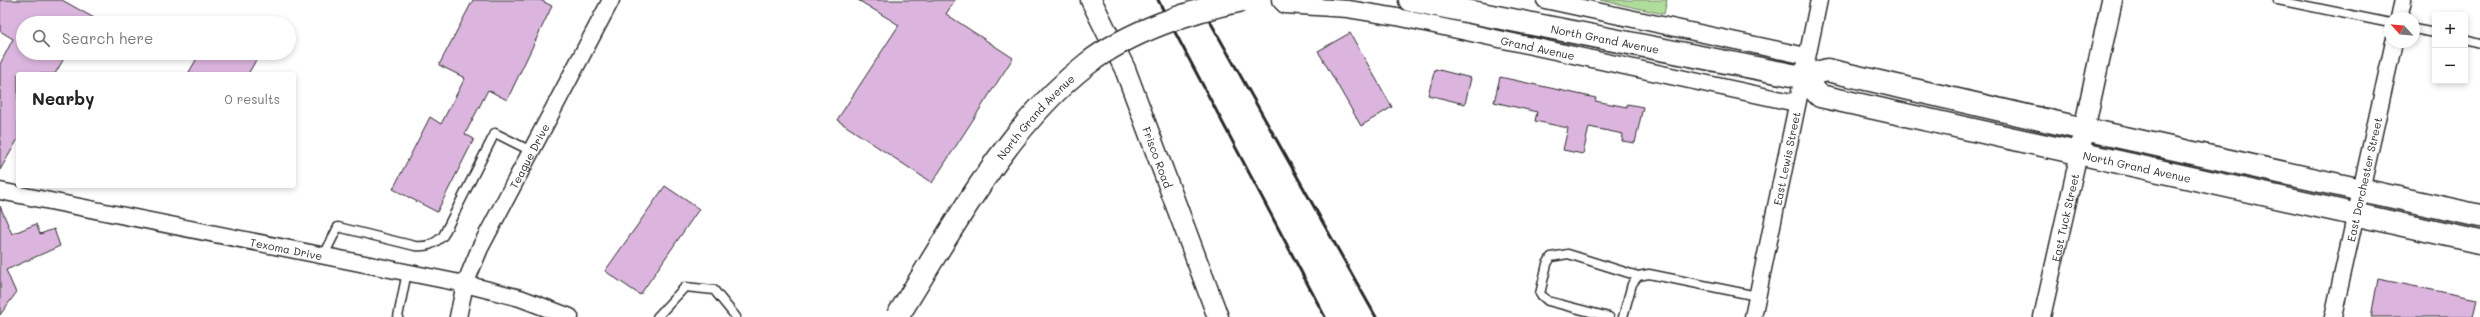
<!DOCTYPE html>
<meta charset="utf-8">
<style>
:root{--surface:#fff;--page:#f2f2f2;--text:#222;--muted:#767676;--line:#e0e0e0}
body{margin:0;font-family:Mali,sans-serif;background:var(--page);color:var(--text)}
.controls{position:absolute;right:12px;top:12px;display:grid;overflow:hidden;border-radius:4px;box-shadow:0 2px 6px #0003}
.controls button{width:36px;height:36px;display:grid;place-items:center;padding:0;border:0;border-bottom:1px solid var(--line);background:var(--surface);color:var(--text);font:20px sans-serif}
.compass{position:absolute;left:2384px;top:12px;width:36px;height:36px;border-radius:50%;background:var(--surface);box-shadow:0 2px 6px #0003;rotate:296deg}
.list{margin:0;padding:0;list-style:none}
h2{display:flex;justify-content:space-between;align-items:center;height:52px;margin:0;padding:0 16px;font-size:17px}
h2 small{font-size:13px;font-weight:400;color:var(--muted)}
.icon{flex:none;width:22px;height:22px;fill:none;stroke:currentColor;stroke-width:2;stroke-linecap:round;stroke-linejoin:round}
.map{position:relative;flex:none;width:2480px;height:317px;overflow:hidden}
.search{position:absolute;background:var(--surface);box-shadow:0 2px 6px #0003;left:16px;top:16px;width:280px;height:44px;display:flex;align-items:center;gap:10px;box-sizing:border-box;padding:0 14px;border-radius:22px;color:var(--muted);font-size:15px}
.panel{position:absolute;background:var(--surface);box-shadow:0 2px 6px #0003;left:16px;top:72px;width:280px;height:116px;border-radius:4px}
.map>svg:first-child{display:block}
.green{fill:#b1dd9b;stroke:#6e8463}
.building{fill:#dbb5de;stroke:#2b2b2b}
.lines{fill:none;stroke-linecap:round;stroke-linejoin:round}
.service-casing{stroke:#2b2b2b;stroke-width:11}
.minor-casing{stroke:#2b2b2b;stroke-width:19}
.tertiary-casing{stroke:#2b2b2b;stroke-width:23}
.secondary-casing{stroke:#2b2b2b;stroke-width:25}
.service{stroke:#fff;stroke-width:8}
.minor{stroke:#fff;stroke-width:16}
.tertiary{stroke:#fff;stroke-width:20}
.secondary{stroke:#fff;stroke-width:22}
.rail{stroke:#2b2b2b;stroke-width:3}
.secondary-bridge-casing{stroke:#2b2b2b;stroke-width:25;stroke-linecap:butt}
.secondary-bridge{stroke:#fff;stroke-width:22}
.labels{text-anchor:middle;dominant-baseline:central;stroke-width:4;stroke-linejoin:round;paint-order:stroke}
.street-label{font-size:11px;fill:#2b2b2b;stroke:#fff}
</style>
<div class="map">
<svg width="2480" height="317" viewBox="0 0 2480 317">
<rect width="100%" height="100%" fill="#fff"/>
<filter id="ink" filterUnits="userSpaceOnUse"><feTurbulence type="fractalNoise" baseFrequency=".025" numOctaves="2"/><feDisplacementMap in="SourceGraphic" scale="8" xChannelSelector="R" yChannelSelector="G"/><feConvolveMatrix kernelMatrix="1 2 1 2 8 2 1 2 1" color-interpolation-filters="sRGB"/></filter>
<g filter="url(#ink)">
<!-- green -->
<path class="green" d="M1600 0H1667L1664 14Z"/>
<!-- building -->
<path class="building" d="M0 0H62L103 23H23V53H67L55 74H18V139L0 170V64L13 39 0 31Z
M473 0H540L552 6 507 100 488 90 465 134 474 139 437 212 393 189 430 117 441 124 465 78 439 65Z
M858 0H955L946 14 1013 58 932 183 837 120 899 25Z
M1350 33 1392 107 1361 126 1318 51Z
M200 53H260L248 74H188Z
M1435 69 1471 78 1465 104 1428 95Z
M1500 77 1596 98 1595 101 1627 107V104L1643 107 1635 143 1622 141 1623 134 1589 127 1583 154 1563 150 1568 128 1535 121 1537 112 1494 102Z
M665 186 699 209 640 295 605 271Z
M0 206 12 234 36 224 40 234 54 229 60 246 6 270 16 293 0 315Z
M2378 279 2477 299 2473 317H2371Z"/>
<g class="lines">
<!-- service casing -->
<g class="service-casing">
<path id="service" d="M2278 0 2390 23
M2414 29 2435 33
M2465 40 2480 44
M324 255 338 227 415 246C427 247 433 245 443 236L495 133 531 151
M398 317 407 272
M657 317 685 287 714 290 736 317
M1609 317 1548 301 1540 294 1547 264 1551 257 1568 254 1638 276
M1623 317 1632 284 1638 276 1649 274 1757 296"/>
</g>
<!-- minor casing -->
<g class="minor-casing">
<g id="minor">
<path id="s1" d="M1280 0 1285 5 1348 9 1397 17 1796 103"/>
<path d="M1545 0 1806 56"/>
<path d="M2399 18 2403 0"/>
<path id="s2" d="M0 191 465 284 520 298 570 317"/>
<path id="s3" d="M458 317 465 284 480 248 611 0"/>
<path id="s4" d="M1753 317 1819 0"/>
<path id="s5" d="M2042 317 2079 153"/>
<path id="s6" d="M2333 317 2394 42"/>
</g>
</g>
<!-- tertiary casing -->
<g class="tertiary-casing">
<g id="tertiary">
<path id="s7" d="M1091 0 1125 69 1218 317"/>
<path d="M2079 153 2112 0"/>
</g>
</g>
<!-- secondary casing -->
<g class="secondary-casing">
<g id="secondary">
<path id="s8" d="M1410 0 1802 77 1827 70 2084 129 2480 216"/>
<path id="s9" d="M1802 77 1820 96 2480 242"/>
</g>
</g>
<!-- service -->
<use href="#service" class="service"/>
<!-- minor -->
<use href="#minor" class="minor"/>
<!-- tertiary -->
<use href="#tertiary" class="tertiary"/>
<!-- secondary -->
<use href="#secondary" class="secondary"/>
<!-- rail -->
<path class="rail" d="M1158 0 1325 317
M1198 0 1376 317"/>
<!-- secondary-bridge casing -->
<g class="secondary-bridge-casing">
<g id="secondary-bridge">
<path id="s10" d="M897 317C952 230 1005 128 1087 64 1128 32 1192 10 1243 0"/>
</g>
</g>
<!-- secondary-bridge -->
<use href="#secondary-bridge" class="secondary-bridge"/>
</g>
</g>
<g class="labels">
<!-- street labels -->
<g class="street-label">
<text stroke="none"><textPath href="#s8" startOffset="199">North Grand Avenue</textPath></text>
<text stroke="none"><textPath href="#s1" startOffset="264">Grand Avenue</textPath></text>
<text stroke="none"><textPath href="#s10" startOffset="244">North Grand Avenue</textPath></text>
<text stroke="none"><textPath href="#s3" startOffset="177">Teague Drive</textPath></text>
<text stroke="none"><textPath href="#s7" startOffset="171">Frisco Road</textPath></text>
<text stroke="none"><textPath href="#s4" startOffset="162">East Lewis Street</textPath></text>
<text stroke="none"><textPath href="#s9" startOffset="351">North Grand Avenue</textPath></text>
<text stroke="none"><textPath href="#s6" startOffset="141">East Dorchester Street</textPath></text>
<text stroke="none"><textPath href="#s5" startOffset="102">East Tuck Street</textPath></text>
<text stroke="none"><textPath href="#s2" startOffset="292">Texoma Drive</textPath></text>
</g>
</g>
</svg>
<div class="controls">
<button>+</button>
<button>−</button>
</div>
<svg class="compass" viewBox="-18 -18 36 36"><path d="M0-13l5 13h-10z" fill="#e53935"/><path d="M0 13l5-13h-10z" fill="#767676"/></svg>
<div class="search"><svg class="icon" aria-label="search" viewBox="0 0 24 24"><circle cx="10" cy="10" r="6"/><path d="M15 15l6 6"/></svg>Search here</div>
<section class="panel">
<h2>Nearby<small>0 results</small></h2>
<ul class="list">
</ul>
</section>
</div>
